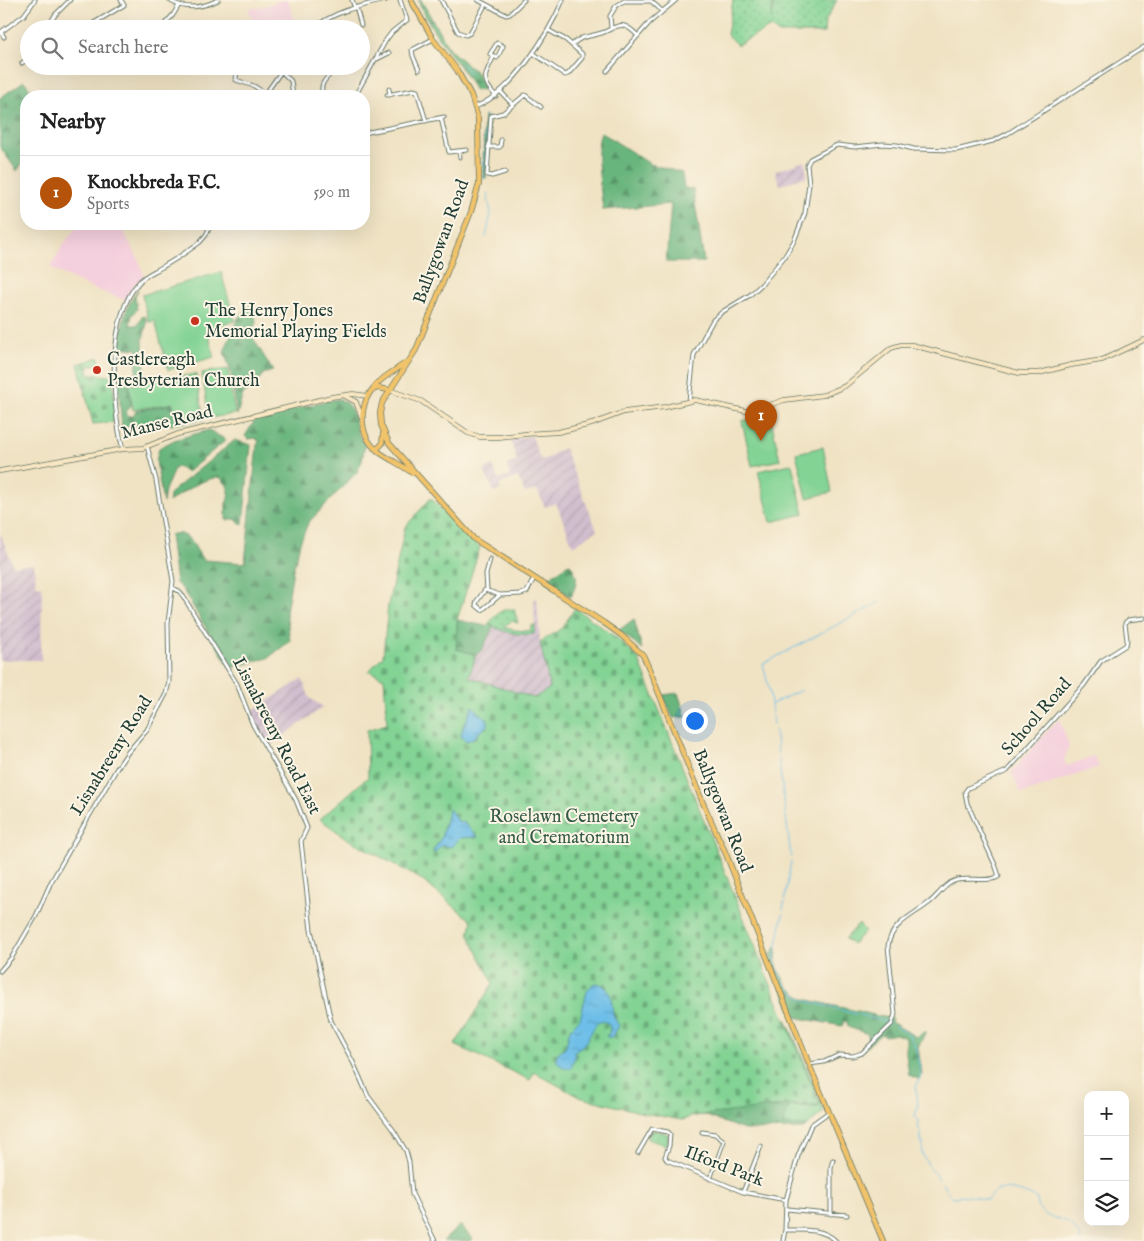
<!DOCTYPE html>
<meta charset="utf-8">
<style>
:root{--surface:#fff;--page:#f6f6f6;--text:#222;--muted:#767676;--line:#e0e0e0;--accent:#b45309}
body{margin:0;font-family:"IM FELL English",serif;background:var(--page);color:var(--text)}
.controls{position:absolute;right:15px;bottom:15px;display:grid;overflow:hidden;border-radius:10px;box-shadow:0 5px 20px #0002}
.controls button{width:45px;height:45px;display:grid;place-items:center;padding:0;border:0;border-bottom:1px solid var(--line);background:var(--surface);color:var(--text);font:25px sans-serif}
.you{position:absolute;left:694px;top:720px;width:18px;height:18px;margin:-12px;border:4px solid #fff;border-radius:50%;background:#1a73e8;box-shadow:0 0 0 8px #1a73e833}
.badge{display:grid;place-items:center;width:32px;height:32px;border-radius:50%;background:var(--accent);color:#fff;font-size:16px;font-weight:700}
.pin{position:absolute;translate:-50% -41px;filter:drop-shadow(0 1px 2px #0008)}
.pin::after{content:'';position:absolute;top:26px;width:18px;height:15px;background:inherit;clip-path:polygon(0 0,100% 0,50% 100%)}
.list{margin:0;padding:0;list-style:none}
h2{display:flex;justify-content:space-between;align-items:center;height:65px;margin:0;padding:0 20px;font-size:21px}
h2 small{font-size:16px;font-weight:400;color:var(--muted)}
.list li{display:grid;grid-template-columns:32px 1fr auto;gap:15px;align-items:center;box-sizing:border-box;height:75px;padding:0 20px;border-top:1px solid var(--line)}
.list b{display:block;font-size:19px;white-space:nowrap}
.list p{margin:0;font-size:16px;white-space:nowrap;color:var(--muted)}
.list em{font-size:16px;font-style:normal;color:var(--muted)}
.icon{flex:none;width:28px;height:28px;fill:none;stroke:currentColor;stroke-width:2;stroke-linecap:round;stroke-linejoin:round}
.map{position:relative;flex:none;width:1144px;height:1241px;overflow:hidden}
.search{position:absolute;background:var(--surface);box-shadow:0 5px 20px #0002;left:20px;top:20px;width:350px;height:55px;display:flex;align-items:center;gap:12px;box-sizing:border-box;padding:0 18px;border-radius:28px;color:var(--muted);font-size:19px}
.panel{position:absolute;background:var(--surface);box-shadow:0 5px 20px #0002;left:20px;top:90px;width:350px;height:140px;border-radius:20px}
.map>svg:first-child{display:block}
.built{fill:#f4cfdd}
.industrial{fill:url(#industrial-furrows)}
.grass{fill:url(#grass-dots);stroke:#508864}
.forest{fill:url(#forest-firs);stroke:#447959}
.cemetery{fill:url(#cemetery-stones);stroke:#508864}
.green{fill:#82d394;stroke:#508864}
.water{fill:url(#water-ripples);stroke:#467e8e}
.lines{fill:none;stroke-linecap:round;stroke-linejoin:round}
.stream{stroke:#6dbee8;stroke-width:1}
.street-casing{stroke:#687766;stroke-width:5}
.secondary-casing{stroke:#687766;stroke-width:5.5}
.primary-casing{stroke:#687766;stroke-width:6}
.street{stroke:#fff;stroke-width:3}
.secondary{stroke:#f9e7c3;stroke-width:4}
.primary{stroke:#f1c36a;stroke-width:4.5}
.poi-dot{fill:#c8321e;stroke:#fcf5e5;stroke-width:2}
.labels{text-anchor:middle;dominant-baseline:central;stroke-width:4;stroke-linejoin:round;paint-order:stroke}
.street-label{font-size:18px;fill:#1f3d34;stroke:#fcf5e5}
.poi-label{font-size:18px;fill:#1f3d34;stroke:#fcf5e5;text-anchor:start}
.park-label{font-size:18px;fill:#335b47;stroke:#fcf5e5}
</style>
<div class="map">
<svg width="1144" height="1241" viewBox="0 0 1144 1241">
<defs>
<pattern id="industrial-furrows" width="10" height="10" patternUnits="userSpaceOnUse" patternTransform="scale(1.25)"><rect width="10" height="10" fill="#d0bdcd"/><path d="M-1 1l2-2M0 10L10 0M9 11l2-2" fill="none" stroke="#b2a3b1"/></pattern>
<pattern id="grass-dots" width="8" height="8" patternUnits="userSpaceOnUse" patternTransform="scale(1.25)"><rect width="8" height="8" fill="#82d394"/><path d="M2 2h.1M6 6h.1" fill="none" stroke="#6aac7a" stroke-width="1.8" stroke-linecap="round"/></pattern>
<pattern id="forest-firs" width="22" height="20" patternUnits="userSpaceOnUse" patternTransform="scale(1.25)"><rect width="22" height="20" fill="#69b57e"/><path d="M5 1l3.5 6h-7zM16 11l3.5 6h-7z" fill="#569468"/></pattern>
<pattern id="cemetery-stones" width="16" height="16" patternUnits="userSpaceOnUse" patternTransform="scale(1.25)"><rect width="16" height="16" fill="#82d394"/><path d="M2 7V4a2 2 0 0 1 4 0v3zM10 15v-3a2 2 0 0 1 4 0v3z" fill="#6aac7a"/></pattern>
<pattern id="water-ripples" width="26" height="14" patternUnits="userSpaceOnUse" patternTransform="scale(1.25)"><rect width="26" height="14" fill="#6dbee8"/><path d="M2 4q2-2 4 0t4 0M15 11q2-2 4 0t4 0" fill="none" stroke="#599cbd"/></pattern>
</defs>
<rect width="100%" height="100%" fill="#fcf5e5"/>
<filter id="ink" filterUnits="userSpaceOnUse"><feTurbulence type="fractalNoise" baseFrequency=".02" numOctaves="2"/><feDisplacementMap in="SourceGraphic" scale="10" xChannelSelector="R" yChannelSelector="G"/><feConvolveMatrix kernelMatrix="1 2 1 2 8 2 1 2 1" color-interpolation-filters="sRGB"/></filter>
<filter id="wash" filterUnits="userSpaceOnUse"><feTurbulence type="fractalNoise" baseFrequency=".0096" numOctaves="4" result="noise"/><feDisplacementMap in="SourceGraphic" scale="20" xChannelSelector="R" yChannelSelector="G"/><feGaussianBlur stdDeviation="1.12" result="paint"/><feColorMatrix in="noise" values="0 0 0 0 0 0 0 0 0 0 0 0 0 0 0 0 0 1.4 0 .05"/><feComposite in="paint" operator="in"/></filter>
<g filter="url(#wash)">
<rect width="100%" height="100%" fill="#f0e3c4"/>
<!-- built -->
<path class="built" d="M282 0H288L295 21 304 29H256L248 8H258Z
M79 224H118L126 236 138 258 144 276 136 283 125 300 94 289 50 268 63 245Z
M1059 718 1069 746 1064 760 1067 766 1094 756 1099 767 1021 794 1011 772Z"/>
<!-- industrial -->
<path class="industrial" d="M805 161 807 176 780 185 775 171Z
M532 436 539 456 542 460 553 456 554 453 564 448 597 530 573 546 556 503 545 507 537 490 525 493 518 477 500 484V489L494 493 484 470 493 466 498 479 510 476 507 465 517 461 510 439Z
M0 533 13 566 34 564 36 585 42 586 41 660H0Z
M534 598H537L540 642 550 688 534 698 469 677 476 655 482 650 493 627 513 632 534 634 535 631Z
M302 679 310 698 323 707 270 746 258 730 250 712Z"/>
<!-- grass -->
<path class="grass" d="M733 0H772V19L774 0H837L825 22 824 33H777L771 27 737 45 727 35Z
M506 609H514L518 623 514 622V620L505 625V628L513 629 514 630 530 631 531 626 535 625 534 634C522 636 498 632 489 623L498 613Z
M654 1130 668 1134V1146L647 1139 651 1131Z"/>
<!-- forest -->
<path class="forest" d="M418 0H421L450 50 477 73 484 89 475 91C468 76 458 65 448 51 436 36 426 18 418 0Z
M24 81 36 96H26V158L17 171 0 147V98Z
M484 116 488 118 486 178H483Z
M601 132 650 164 682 173 684 188 693 189 704 262H666L671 204 603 210C601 189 594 150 601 132Z
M138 289 135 297 137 309 132 315 130 325H138L142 317 145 316C149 325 144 331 143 340 143 352 145 363 145 374L144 378 141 381 136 375 138 349 119 347C121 325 125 307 138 289Z
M253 303 256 323 250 333 273 371 263 374 255 386 243 394 237 415 231 372 224 352 238 318Z
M128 379 131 406 126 412 127 416H133L136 411 172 404 175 424 170 425 168 418 122 428 118 380Z
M340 399C361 410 351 430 365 444L362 461 357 472 308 523 300 543 293 570 286 612 290 641 268 658 230 668 183 590 176 583 170 535C188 528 194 547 203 560L245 563 257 445 259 442 256 438 248 439 245 436 255 420 325 401Z
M209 430 226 440 186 473 181 468 175 467 165 490 163 503 156 461 159 448 174 440Z
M235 440 251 445 243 525 235 519 226 520V503L230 496 227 485 220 477C200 479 185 491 169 502V494Z
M570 564C580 579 577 582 571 597L545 581 567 565Z
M634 619 642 649 619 630Z
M457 620 486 626 489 623 493 627 482 650 476 655 456 649Z
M678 693 686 717 673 718 663 695Z
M775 948H777L776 960 780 973 789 988 804 999 892 1019 891 1022 916 1037 926 1031 918 1047 922 1075 918 1079 909 1075 906 1054V1038L896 1034 886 1036 881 1034 863 1050 859 1052 868 1041V1034L848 1027 847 1022 844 1021 842 1026 794 1017 769 958Z
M786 1019 805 1062 822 1105 814 1108 789 1107 783 1125 807 1126 804 1129 744 1130 704 1115 694 1116 682 1120 785 1027Z
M460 1225 473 1239 471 1241H443Z"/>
<!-- cemetery -->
<path class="cemetery" d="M99 357 100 363 89 366 88 374 113 376 115 422 93 424 78 364Z
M431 498 469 539 480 547 457 620 456 649 476 655 469 677 534 698 550 688 540 642 562 628 575 608 617 638 638 658 820 1106 790 1105 694 1116 682 1120 644 1113 579 1097 534 1072 530 1080 455 1045 493 983 469 935 472 921 419 878 346 838 320 819 368 777 367 730 387 724 384 678 369 671 383 656 388 605 405 527Z"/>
<!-- green -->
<path class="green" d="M221 272 235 321 207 329 214 357 168 370 155 321 149 322 142 295Z
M228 369 235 414 209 418 202 373Z
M196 374 204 419 176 424 173 403 133 410 129 385Z
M770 415 780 460 752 466 742 421Z
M823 447 832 492 807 498 796 453Z
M791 464 792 465 804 514 771 522 758 471Z
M859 924 865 931 853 944 845 939Z
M822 1105 823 1112 807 1126 783 1125 789 1106 814 1108Z"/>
<!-- water -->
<path class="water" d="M472 706 488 720V725L472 739 467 741 461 737C462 725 469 717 472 706Z
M449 809 458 821 464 823 478 837 460 838 451 847 442 845 434 853 433 851 441 838Z
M597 983C613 987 611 1001 613 1014 614 1018 617 1022 619 1026L613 1036 608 1038 606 1035H609L610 1025 604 1021 597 1023C590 1033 586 1047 574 1051L575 1056 571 1068H564L558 1063 556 1059 557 1054 566 1046 570 1029 580 1019 587 991 593 984Z"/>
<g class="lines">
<!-- stream -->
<path class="stream" d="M462 65 471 73
M484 179 486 115
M486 237 491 213 487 193
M772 704 801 690
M773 724 770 693 763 664 880 602
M775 730 791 857
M783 910 791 861
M783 914 774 960 779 974 788 989 804 1000 889 1023
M895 1026 908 1034 915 1046 920 1069 921 1076 916 1086 918 1106 915 1116 918 1121V1127L921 1132V1142L923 1143 922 1154 932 1171 939 1179
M942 1183 951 1197 970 1196 987 1200C990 1197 993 1192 996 1191 1007 1186 1028 1193 1037 1199 1039 1220 1053 1215 1067 1222 1073 1225 1077 1232 1081 1238L1080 1241"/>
</g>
</g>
<g filter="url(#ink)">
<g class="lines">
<!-- street casing -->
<g class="street-casing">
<path id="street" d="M169 0C184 10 202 8 218 0
M352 0 355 8
M441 0 458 32 466 35 470 33 485 5
M478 0 506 15 510 14 524 0
M356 7 361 25
M238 26 239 29
M611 28 610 16 616 6 624 1H651L662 11
M47 29 55 15 70 0
M84 29 124 5 121 0
M160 29 173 15 179 5
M313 29C334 11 360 6 386 0
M4 37 1 32 24 15 35 0
M572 45C580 36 587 37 598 34 616 30 619 16 638 36
M533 53 565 75 568 74 582 58V54L566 40 548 30
M494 56 490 54 497 43 503 46 497 58 494 56C485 74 480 80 496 96
M377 59 389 53
M22 63 29 58
M40 66C48 73 59 69 67 66
M210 66 218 69 236 70
M237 66 236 80 254 86 266 94
M419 70 413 56 412 50 433 39
M281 71 291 81 293 96
M607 71 650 22 676 0
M389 89 390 95
M501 92 513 105
M387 95 413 90 417 91 426 121
M264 96 285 66
M323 96C318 81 329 78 337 66
M355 96 386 40 392 32 407 20 400 0
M475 107C512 93 548 35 563 0
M441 118 449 152 467 150
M364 133 444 117
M488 147H500L501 140
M459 152 460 157
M505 172 492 176 487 175 491 116 503 113 525 95 541 107
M689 401 694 355 713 320 722 312 750 295 762 284 785 256 794 241 805 213 809 184 807 165 810 159 837 145 855 147 883 144 897 145 914 149 956 150 993 141 1007 134 1144 47
M123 449C111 406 107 317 139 282 145 275 154 272 162 267 175 260 188 251 200 242L206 235 211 224
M173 588 179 591 183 596 237 684 253 725 296 800 307 828 301 841 311 930 331 1021 353 1062 368 1096 394 1131 406 1151 409 1162 412 1194 435 1241
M487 590 486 574 490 559
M500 595 485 590 477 601 476 605 482 610 500 595 521 594 527 592 534 578
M0 971 12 957 36 916 51 882 117 768 128 752 147 730 166 694 169 682 168 623 173 581 156 480 147 446
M809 1064 824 1062 839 1055 853 1056 862 1053 892 1024 895 1014 888 946C891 923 914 915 930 902 939 895 945 883 957 880 968 877 991 883 999 876L996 867 967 803 965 792 968 788 1007 771 1084 685 1101 661 1126 645 1127 640 1125 623 1128 620 1144 618
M702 1132 715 1134 724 1141 710 1179
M638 1153 652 1129 668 1132 670 1134 669 1146 665 1157 667 1160 743 1192 786 1200
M743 1192 761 1146
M787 1209 847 1215
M831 1214V1167L833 1160
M785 1230C802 1230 823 1228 836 1241
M783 1241 785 1230 786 1200 798 1156 811 1125 829 1112"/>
</g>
<!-- secondary casing -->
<g class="secondary-casing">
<path id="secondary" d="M389 390 421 401 468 433 480 437H499L525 434 558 432 592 424 624 412 665 407 695 400 746 411 758 409 784 400 824 395 845 386 891 348 901 345H912L1019 373H1039L1071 365 1102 360 1144 340
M345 396 356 402 362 418
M0 471 123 449 143 448 178 434 331 397 353 394 368 396"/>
</g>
<!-- primary casing -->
<g class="primary-casing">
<path id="primary" d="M411 0 433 39 457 70 471 95 478 118 479 184 471 212 416 350 382 403 380 413 381 425 389 443 474 539 604 623 621 635 643 655 650 671 703 803 726 854 809 1064 883 1241
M405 363C397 370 385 375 377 384 358 403 357 435 379 452 390 460 402 465 412 473
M373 390 378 388 389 390
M374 448H378L382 444 383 434"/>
</g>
<!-- street -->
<use href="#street" class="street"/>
<!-- secondary -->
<use href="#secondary" class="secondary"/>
<!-- primary -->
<use href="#primary" class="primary"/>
</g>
</g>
<!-- markers -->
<g class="poi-dot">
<circle cx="195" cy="321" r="5"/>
<circle cx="97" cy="370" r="5"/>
</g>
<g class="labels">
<!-- street labels -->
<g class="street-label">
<text transform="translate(442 242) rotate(-70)">Ballygowan Road</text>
<text transform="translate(167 423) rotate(-14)">Manse Road</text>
<text transform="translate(1037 717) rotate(-49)">School Road</text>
<text transform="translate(276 736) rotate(63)">Lisnabreeny Road East</text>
<text transform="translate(112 756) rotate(-58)">Lisnabreeny Road</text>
<text transform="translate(722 811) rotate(68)">Ballygowan Road</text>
<text transform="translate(724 1167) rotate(21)">Ilford Park</text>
</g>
<!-- poi labels -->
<g class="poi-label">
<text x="205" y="311">The Henry Jones<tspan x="205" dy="21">Memorial Playing Fields</tspan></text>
<text x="107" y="360">Castlereagh<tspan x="107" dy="21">Presbyterian Church</tspan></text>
</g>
<!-- park labels -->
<g class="park-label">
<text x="564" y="817">Roselawn Cemetery<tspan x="564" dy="21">and Crematorium</tspan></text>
</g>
</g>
</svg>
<div class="controls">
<button>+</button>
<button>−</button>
<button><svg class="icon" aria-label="layers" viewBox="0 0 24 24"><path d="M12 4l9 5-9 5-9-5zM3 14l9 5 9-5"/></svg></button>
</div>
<div class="you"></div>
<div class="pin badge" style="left:761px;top:441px">1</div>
<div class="search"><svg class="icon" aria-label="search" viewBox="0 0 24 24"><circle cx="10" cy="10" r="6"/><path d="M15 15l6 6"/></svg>Search here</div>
<section class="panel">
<h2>Nearby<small></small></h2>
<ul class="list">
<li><span class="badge">1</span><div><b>Knockbreda F.C.</b><p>Sports</p></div><em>590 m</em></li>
</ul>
</section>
</div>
